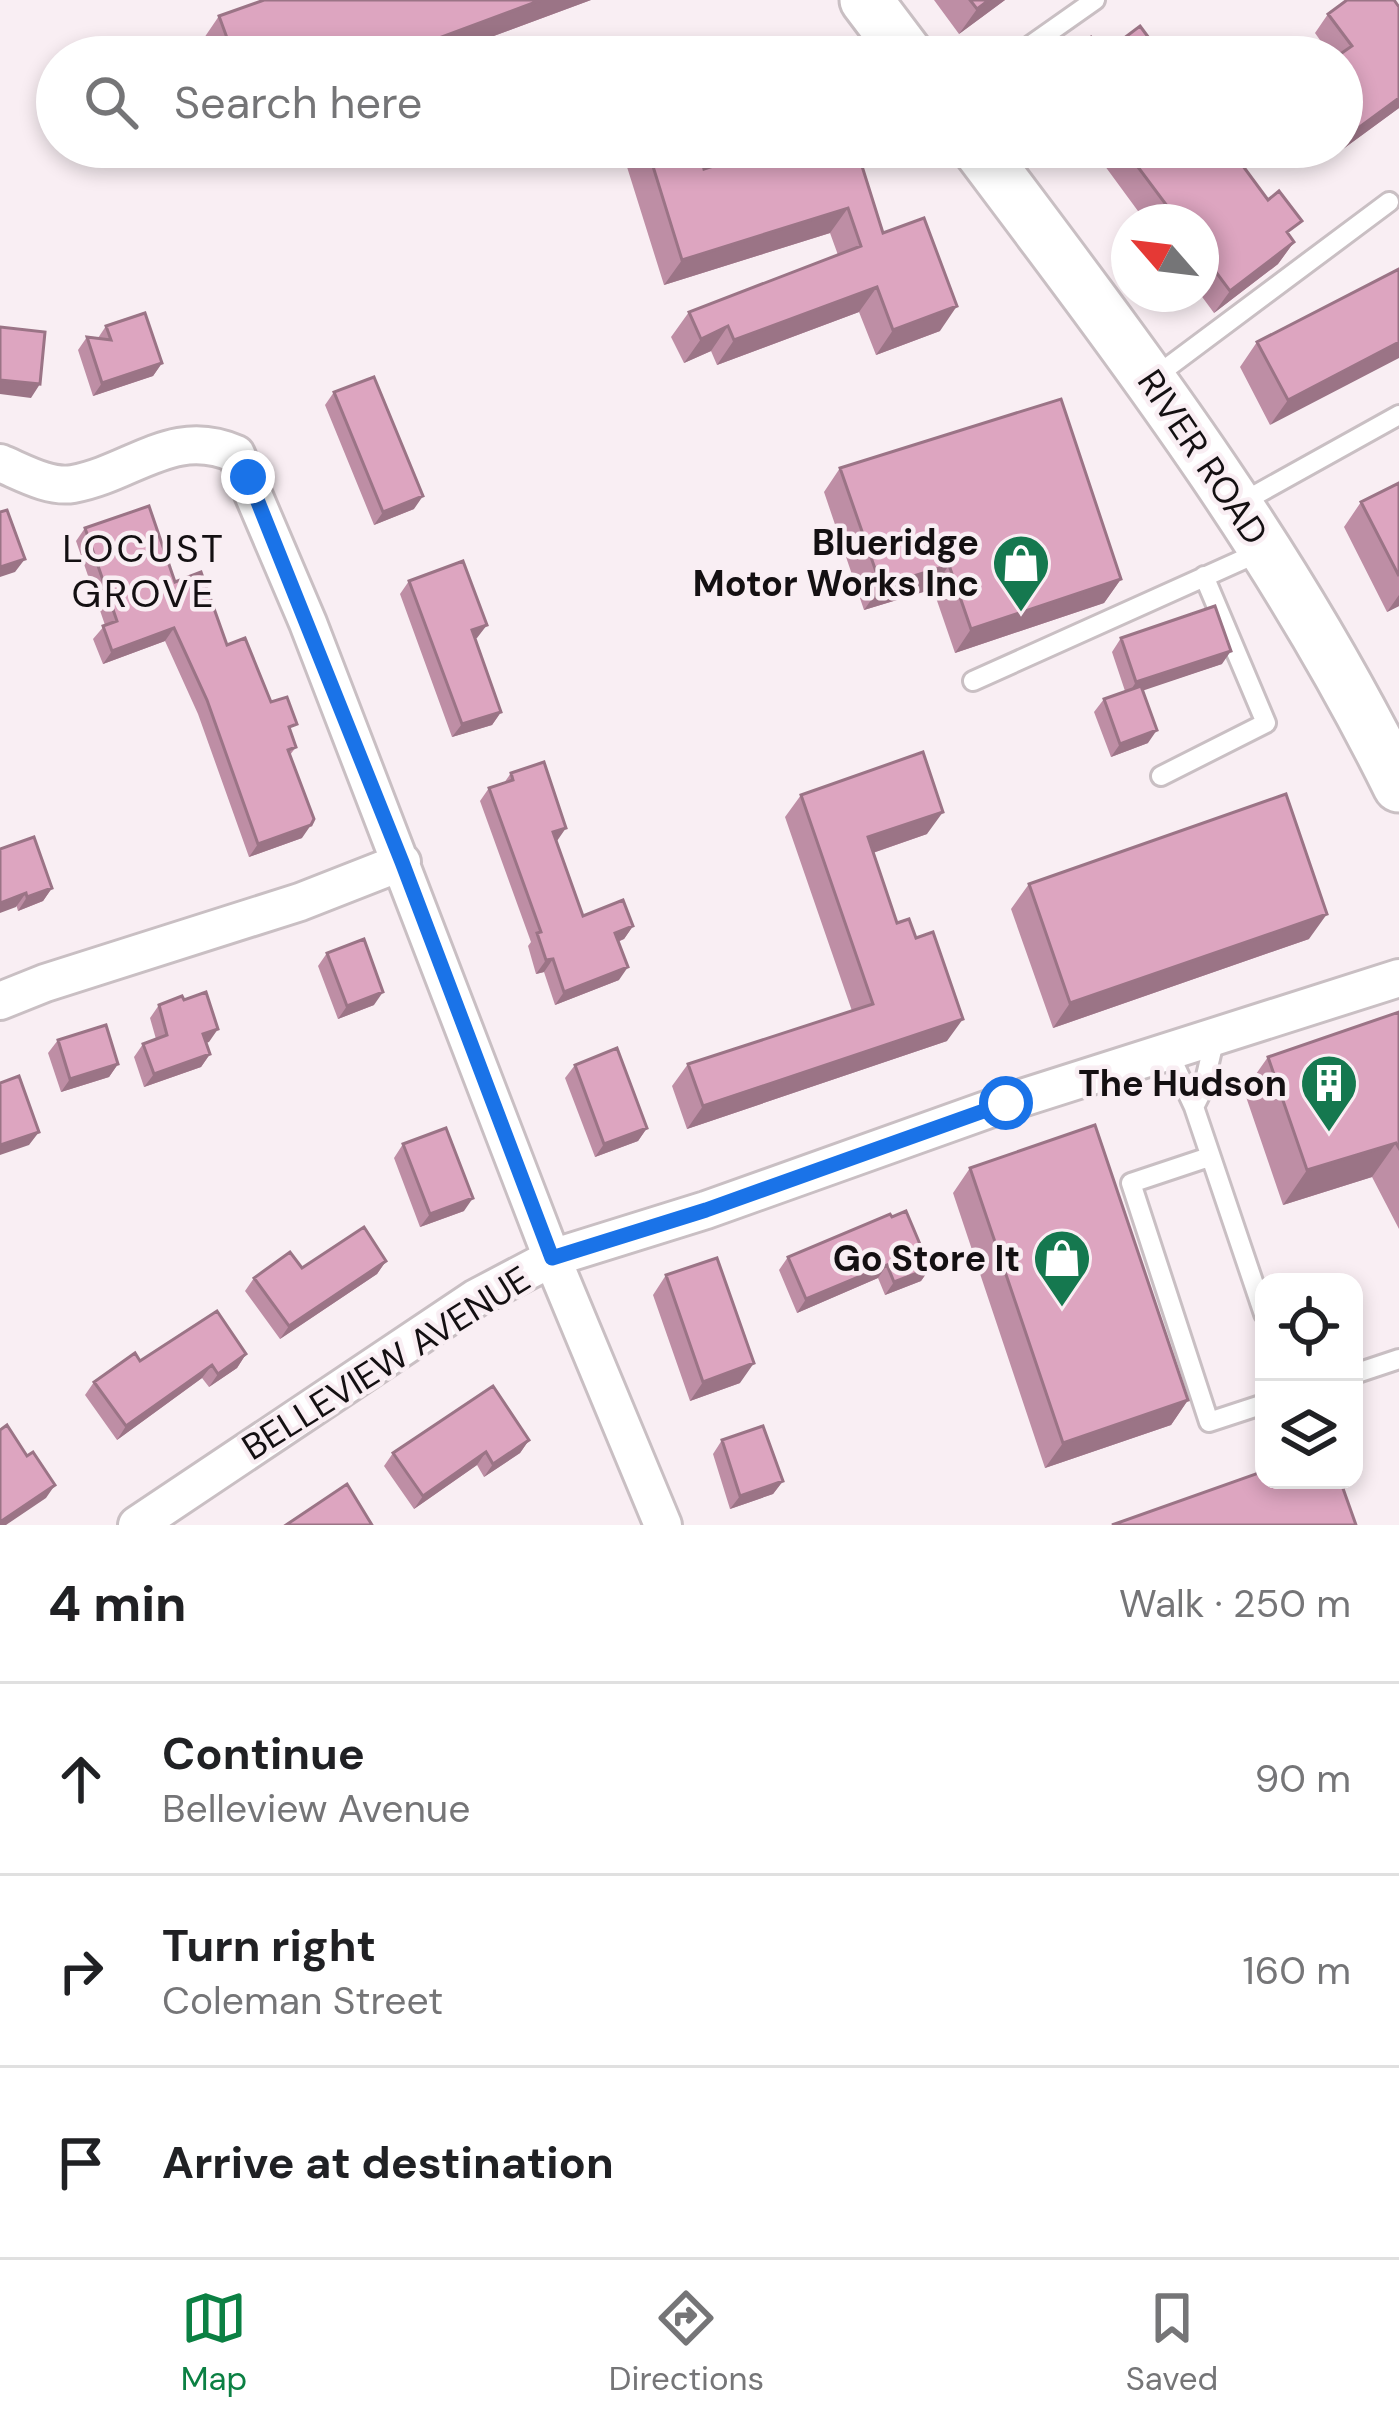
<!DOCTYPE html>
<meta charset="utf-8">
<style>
:root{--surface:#fff;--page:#f6f6f6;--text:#202124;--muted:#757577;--line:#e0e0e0;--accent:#0b8043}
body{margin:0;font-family:"DM Sans",sans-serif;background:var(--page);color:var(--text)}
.controls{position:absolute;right:36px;bottom:36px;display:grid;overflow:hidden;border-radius:24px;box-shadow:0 6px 18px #0003}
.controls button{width:108px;height:108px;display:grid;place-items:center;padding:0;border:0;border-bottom:3px solid var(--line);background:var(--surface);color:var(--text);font:60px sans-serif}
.compass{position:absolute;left:1111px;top:204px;width:108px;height:108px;border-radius:50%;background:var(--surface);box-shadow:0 6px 18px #0003;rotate:298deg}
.stop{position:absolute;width:36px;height:36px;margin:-27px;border:9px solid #1a73e8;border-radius:50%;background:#fff}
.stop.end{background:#1a73e8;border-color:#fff;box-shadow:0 3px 12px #0008}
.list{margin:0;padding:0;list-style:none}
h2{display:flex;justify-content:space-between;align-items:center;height:156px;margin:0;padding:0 48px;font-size:51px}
h2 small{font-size:39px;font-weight:400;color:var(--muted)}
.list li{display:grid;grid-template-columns:78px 1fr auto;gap:36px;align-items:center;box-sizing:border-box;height:192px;padding:0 48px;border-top:3px solid var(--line)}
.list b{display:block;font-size:45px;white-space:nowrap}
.list p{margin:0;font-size:39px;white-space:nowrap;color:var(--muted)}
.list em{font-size:39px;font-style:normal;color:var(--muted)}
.icon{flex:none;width:66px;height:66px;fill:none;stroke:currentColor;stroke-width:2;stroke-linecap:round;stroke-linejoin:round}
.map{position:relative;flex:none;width:1399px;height:1525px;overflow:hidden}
.search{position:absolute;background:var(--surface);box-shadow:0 6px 18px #0003;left:36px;right:36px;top:36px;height:132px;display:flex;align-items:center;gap:30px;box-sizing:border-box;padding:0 42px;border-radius:66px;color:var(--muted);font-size:45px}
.sheet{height:732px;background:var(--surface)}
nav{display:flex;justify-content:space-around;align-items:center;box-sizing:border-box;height:168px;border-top:3px solid var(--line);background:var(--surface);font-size:33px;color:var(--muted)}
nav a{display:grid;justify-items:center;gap:6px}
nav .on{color:var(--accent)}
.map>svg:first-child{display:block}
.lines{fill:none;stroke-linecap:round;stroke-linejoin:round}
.lane-casing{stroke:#c9bfc3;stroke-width:24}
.street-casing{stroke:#c9bfc3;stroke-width:42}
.secondary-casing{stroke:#c9bfc3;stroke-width:57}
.lane{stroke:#fff;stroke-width:18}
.street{stroke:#fff;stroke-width:36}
.secondary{stroke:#fff;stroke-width:51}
.wall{fill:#be8ea5}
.shaded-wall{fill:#9b7486}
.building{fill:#dda5c0;stroke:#9b7486;stroke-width:3}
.route{stroke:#1a73e8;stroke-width:15}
.labels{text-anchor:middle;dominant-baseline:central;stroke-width:9;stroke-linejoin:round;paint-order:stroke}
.street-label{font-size:36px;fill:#141012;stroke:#f9eef3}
.poi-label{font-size:36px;font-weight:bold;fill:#141012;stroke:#f9eef3;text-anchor:end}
.neighbourhood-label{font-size:39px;letter-spacing:3px;fill:#141012;stroke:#f9eef3}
</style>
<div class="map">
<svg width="1399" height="1525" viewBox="0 0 1399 1525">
<rect width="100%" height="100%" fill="#f9eef3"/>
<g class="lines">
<!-- lane casing -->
<g class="lane-casing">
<path id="lane" d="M1014 57 1095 0
M1152 379 1389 202
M1239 504 1399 415
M973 681 1262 551
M1161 776 1266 723 1204 576
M1168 1051 1194 1107 1264 1314
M1194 1107 1203 1089 1215 1037
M1209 1157 1131 1183 1209 1422 1264 1404
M1354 1374 1399 1359"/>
</g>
<!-- street casing -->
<g class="street-casing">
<path id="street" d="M0 463C22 472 49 488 73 484 133 473 173 426 236 454L308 623 552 1258 663 1525
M0 1001 45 983 300 902 402 862
M137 1525 476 1298 552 1258 706 1210 1006 1103 1399 978"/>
</g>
<!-- secondary casing -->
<g class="secondary-casing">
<path id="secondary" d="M866 0 909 57
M977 147C1134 356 1283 550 1399 786"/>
</g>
<!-- lane -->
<use href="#lane" class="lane"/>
<!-- street -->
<use href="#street" class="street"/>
<!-- secondary -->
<use href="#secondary" class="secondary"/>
</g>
<!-- wall -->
<path class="wall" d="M591 0 437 57H208L202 41 219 16Z
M934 0H1005L959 34Z
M1399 7V108L1328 160 1319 147H1342V57H1332L1315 33 1328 14Z
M625 147H692L695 157 704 169 762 151 764 147H856L883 233 940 331 876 355 859 312 717 365 711 351 684 363 671 337 689 312 838 255 830 233 664 285 622 151Z
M1091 147H1229L1294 242 1278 264 1214 313 1200 294 1201 222H1146Z
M1399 269 1270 425 1240 367 1257 342Z
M106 326 162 363 153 376 93 396 78 350 87 337 98 338Z
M334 392 414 509 374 525 325 405Z
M840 468 1121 579 1104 603 955 653 933 589 864 610 824 492Z
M1399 483V606L1387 612 1344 527 1361 502Z
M85 528 175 582 271 702 291 732 296 747 290 755 302 838 249 857 198 714 165 641 103 664 93 639 105 625 76 541Z
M409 581 487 625 475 638 501 712 492 725 452 737 400 594Z
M1121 638 1222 664 1142 690 1148 743 1111 757 1094 712 1104 699 1125 691 1112 652Z
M511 773 556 841 583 916 633 926 624 939 618 942 619 980 555 1005 544 972 536 974 528 946 531 942 480 801 489 788 504 783Z
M801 795 927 834 873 853 897 923 947 1041 687 1129 672 1086 688 1064 852 1011 785 817Z
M0 849 52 888 43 901 18 911Z
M1029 884 1309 939 1053 1028 1011 909Z
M327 953 374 1005 338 1019 318 966Z
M184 1000 218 1029 206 1043 210 1054 201 1067 144 1087 134 1057 143 1044 156 1039 150 1018 159 1005Z
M1399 1012V1229L1372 1177 1283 1205 1244 1091 1268 1057Z
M58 1040 118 1064 109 1077 61 1092 48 1053Z
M575 1065 647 1128 638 1141 595 1157 565 1078Z
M403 1144 464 1211 420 1227 394 1158Z
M970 1168 1188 1400 1171 1425 1045 1468 953 1193Z
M788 1257 930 1268 921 1281 885 1295 878 1278 797 1313 779 1270Z
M386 1261 377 1274 280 1339 245 1291 254 1278 302 1268Z
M666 1275 740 1383 690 1401 653 1295Z
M246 1354 237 1368 209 1387 202 1378 117 1440 85 1395 94 1382 140 1361Z
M529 1440 520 1453 484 1477 477 1465 414 1509 384 1466 393 1453Z
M722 1440 783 1481 773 1494 730 1509 713 1454Z"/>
<!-- shaded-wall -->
<path class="shaded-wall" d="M541 0H591L437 57H388Z
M989 0H1005L959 34 977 9Z
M1399 98V108L1328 160 1337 147H1342V140Z
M848 208 830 233 664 285 682 260Z
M1294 242 1278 264 1214 313 1230 291Z
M877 287 859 312 717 365 734 340Z
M957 306 940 331 876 355 893 330Z
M728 326 711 351 684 363 701 339Z
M1399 342V358L1270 425 1288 400Z
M162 363 153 376 93 396 102 383Z
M0 380 40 384 31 398 0 394Z
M423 496 414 509 374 525 383 512Z
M25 559 15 572 0 577V567Z
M949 565 933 589 864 610 881 586Z
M1121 579 1104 603 955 653 971 629Z
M1399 595V606L1387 612Z
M487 625 477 638 463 643 472 630Z
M174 628 165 641 103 664 112 651Z
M1231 651 1222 664 1127 696 1136 682Z
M501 712 492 725 452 737 462 724Z
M1157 730 1148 743 1111 757 1120 744Z
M943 812 927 834 852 860 868 837Z
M311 825 302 838 249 857 258 844Z
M566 828 557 841 553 832Z
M52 888 43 901 18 911 27 897Z
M26 893 16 907 0 913V903Z
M1327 914 1309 939 1053 1028 1070 1003Z
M633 926 624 939 605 946 615 933Z
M553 959 544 972 536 974 546 960Z
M628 967 619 980 555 1005 564 992Z
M383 992 374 1005 338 1019 347 1006Z
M963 1019 947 1041 687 1129 703 1106Z
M218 1029 209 1042 194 1047 203 1034Z
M210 1054 201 1067 144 1087 154 1074Z
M118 1064 109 1077 61 1092 70 1079Z
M647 1128 638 1141 595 1157 604 1144Z
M39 1132 29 1145 0 1155V1145Z
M1396 1143 1372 1177 1283 1205 1307 1170Z
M473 1198 464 1211 420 1227 430 1214Z
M386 1261 377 1274 280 1339 289 1326Z
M887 1265 878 1278 797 1313 806 1299Z
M930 1268 921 1281 885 1295 894 1282Z
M246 1354 237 1368 209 1387 218 1374Z
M754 1363 740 1383 690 1401 703 1382Z
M212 1365 202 1378 117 1440 126 1426Z
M1188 1400 1171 1425 1045 1468 1063 1443Z
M529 1440 520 1453 484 1477 493 1464Z
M486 1452 477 1465 414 1509 423 1496Z
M783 1481 773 1494 730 1509 740 1496Z
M55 1485 46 1498 6 1525H0V1522Z"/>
<!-- building -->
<path class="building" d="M264 0H541L388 57H234L219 16Z
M970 0H989L977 9Z
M1347 0H1394L1399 7V98L1342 140V57H1336L1352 46 1328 14Z
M1140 26 1163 57H1064L1091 37 1103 54Z
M647 147H692L695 157 701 156 704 169 772 147H856L883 233 924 218 957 306 893 330 877 287 734 340 728 326 701 339 689 312 861 246 848 208 682 260Z
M1123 147H1229L1268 200 1279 191 1302 221 1287 232 1294 242 1230 291 1201 252V222H1179Z
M1399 269V342L1288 400 1257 342Z
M145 313 162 363 102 383 87 337 111 340 106 326Z
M0 327 45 332 40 384 0 380Z
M374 377 423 496 383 512 334 392Z
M1061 399 1121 579 971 629 949 565 881 586 840 468Z
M1399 483V576L1361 502Z
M149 506 175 582 201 572 227 645 245 638 271 702 287 697 297 724 289 727 296 747 288 750 314 819 311 825 258 844 207 700 174 628 112 651 103 626 117 621 85 528Z
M7 510 25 559 0 567V512Z
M463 561 487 625 472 630 501 712 462 724 409 581Z
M1215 606 1231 651 1136 682 1121 638Z
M1141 686 1157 730 1120 744 1104 699Z
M923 752 943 812 868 837 897 923 909 919 916 938 933 932 963 1019 703 1106 688 1064 873 1004 801 795Z
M544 762 566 828 553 832 583 916 623 900 633 926 615 933 628 967 564 992 553 959 546 960 537 933 541 932 489 788 513 780 511 773Z
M1286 794 1327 914 1070 1003 1029 884Z
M34 837 52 888 27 897 26 893 0 903V849Z
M364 939 383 992 347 1006 327 953Z
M206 992 218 1029 203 1034 210 1054 154 1074 143 1044 167 1035 159 1005 182 996 184 1000Z
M1399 1012V1148L1396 1143 1307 1170 1268 1057Z
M106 1025 118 1064 70 1079 58 1040Z
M617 1048 647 1128 604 1144 575 1065Z
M19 1076 39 1132 0 1145V1083Z
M1095 1125 1188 1400 1063 1443 970 1168Z
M446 1128 473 1198 430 1214 403 1144Z
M906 1211 930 1268 894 1282 887 1265 806 1299 788 1257 890 1214 892 1217Z
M364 1227 386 1261 289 1326 254 1278 290 1252 302 1268Z
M717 1258 754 1363 703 1382 666 1275Z
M217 1311 246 1354 218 1374 212 1365 126 1426 94 1382 135 1353 140 1361Z
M493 1386 529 1440 493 1464 486 1452 423 1496 393 1453Z
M7 1425 27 1456 33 1452 55 1485 0 1522V1430Z
M763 1426 783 1481 740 1496 722 1440Z
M1264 1471V1480H1340L1356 1525H1112Z
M347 1484 372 1525H286Z"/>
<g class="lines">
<!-- route -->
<path class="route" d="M248 477 402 862 552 1258 706 1210 1006 1103"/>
</g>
<!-- icons -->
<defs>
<g id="shop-pin" transform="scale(3)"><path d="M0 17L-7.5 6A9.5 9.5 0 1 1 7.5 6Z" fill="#15784f" stroke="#f9eef3"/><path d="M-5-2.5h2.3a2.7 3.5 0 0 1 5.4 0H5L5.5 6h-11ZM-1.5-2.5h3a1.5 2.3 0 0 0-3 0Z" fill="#fff"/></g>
<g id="building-pin" transform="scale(3)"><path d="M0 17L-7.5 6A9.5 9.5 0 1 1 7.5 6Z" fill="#15784f" stroke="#f9eef3"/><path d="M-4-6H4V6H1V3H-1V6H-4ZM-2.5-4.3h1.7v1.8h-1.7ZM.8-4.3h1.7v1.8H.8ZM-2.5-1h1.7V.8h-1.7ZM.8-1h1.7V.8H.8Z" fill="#fff"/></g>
</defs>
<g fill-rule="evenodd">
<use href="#shop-pin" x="1021" y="563"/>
<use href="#building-pin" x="1329" y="1083"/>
<use href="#shop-pin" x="1062" y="1258"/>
</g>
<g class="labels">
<!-- street labels -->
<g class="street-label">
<text transform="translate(1203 457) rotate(56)">RIVER ROAD</text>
<text transform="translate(386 1363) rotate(-32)">BELLEVIEW AVENUE</text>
</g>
<!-- poi labels -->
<g class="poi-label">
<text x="979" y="542">Blueridge<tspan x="979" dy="41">Motor Works Inc</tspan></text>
<text x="1287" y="1083">The Hudson</text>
<text x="1020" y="1258">Go Store It</text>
</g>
<!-- neighbourhood labels -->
<g class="neighbourhood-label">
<text x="144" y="548">LOCUST<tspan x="144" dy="45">GROVE</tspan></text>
</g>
</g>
</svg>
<div class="controls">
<button><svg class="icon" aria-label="locate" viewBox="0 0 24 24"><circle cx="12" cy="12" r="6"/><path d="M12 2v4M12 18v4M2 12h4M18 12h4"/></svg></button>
<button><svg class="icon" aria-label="layers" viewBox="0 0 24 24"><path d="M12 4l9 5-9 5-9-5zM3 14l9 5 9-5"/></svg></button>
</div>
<svg class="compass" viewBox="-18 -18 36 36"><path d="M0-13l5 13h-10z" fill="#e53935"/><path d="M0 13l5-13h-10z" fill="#757577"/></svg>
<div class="stop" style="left:1006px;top:1103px"></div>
<div class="stop end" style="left:248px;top:477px"></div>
<div class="search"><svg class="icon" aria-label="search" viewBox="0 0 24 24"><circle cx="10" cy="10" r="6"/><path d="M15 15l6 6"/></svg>Search here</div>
</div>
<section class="sheet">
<h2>4 min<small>Walk · 250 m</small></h2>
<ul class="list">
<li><svg class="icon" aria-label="ahead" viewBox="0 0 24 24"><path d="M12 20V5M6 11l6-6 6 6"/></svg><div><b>Continue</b><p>Belleview Avenue</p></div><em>90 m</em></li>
<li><svg class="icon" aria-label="right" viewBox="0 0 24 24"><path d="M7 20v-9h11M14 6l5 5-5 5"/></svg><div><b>Turn right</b><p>Coleman Street</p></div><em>160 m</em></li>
<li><svg class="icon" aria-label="arrive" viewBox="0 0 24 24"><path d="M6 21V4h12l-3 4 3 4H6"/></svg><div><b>Arrive at destination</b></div></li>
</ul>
</section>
<nav>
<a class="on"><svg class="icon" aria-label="map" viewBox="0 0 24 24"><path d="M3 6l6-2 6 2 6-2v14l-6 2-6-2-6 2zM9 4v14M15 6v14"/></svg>Map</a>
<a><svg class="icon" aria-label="directions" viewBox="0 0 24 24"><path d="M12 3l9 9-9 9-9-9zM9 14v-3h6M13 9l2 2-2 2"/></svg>Directions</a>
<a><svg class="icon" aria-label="saved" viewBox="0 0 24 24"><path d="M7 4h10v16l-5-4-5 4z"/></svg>Saved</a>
</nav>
